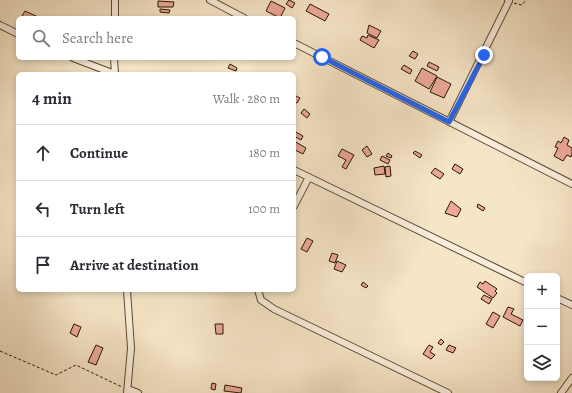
<!DOCTYPE html>
<meta charset="utf-8">
<style>
:root{--surface:#fff;--page:#f7f7f7;--text:#2b2b33;--muted:#7c7c81;--line:#e1e1e2}
body{margin:0;font-family:Alegreya,serif;background:var(--page);color:var(--text)}
.controls{position:absolute;right:12px;bottom:12px;display:grid;overflow:hidden;border-radius:6px;box-shadow:0 2px 6px #0003}
.controls button{width:36px;height:36px;display:grid;place-items:center;padding:0;border:0;border-bottom:1px solid var(--line);background:var(--surface);color:var(--text);font:20px sans-serif}
.stop{position:absolute;width:12px;height:12px;margin:-9px;border:3px solid #2563eb;border-radius:50%;background:#fff}
.stop.end{background:#2563eb;border-color:#fff;box-shadow:0 1px 4px #0008}
.list{margin:0;padding:0;list-style:none}
h2{display:flex;justify-content:space-between;align-items:center;height:52px;margin:0;padding:0 16px;font-size:17px}
h2 small{font-size:13px;font-weight:400;color:var(--muted)}
.list li{display:grid;grid-template-columns:26px 1fr auto;gap:12px;align-items:center;box-sizing:border-box;height:56px;padding:0 16px;border-top:1px solid var(--line)}
.list b{display:block;font-size:15px;white-space:nowrap}
.list em{font-size:13px;font-style:normal;color:var(--muted)}
.icon{flex:none;width:22px;height:22px;fill:none;stroke:currentColor;stroke-width:2;stroke-linecap:round;stroke-linejoin:round}
.map{position:relative;flex:none;width:572px;height:393px;overflow:hidden}
.search{position:absolute;background:var(--surface);box-shadow:0 2px 6px #0003;left:16px;top:16px;width:280px;height:44px;display:flex;align-items:center;gap:10px;box-sizing:border-box;padding:0 14px;border-radius:6px;color:var(--muted);font-size:15px}
.panel{position:absolute;background:var(--surface);box-shadow:0 2px 6px #0003;left:16px;top:72px;width:280px;height:220px;border-radius:6px}
.map>svg:first-child{display:block}
.building{fill:#eca899;stroke:#271500}
.lines{fill:none;stroke-linecap:round;stroke-linejoin:round}
.minor-casing{stroke:#5b4932;stroke-width:8}
.path{stroke:#271500;stroke-width:1;stroke-dasharray:3 2;stroke-linecap:butt}
.minor{stroke:#f9eedb;stroke-width:6}
.route{stroke:#2563eb;stroke-width:5}
</style>
<div class="map">
<svg width="572" height="393" viewBox="0 0 572 393">
<rect width="100%" height="100%" fill="#f6e5c7"/>
<filter id="stains"><feTurbulence type="fractalNoise" baseFrequency=".005" numOctaves="4"/><feColorMatrix values="0 0 0 0 .2 0 0 0 0 .09 0 0 0 0 .02 0 0 0 .5 -.17"/></filter>
<radialGradient id="worn" r=".72"><stop offset=".6" stop-color="#630" stop-opacity="0"/><stop offset="1" stop-color="#630" stop-opacity=".3"/></radialGradient>
<!-- building -->
<path class="building" d="M289 0 295 3 292 8 286 4Z
M158 1 174 2 173 7H158Z
M271 1 285 8 280 18 266 11Z
M310 4 329 14 325 21 306 11Z
M160 9 170 10 169 13 160 12Z
M25 11 38 17V18H21Z
M369 25 381 31 377 38 367 33Z
M368 35 379 40 374 48 360 40 362 36 367 38Z
M413 51 418 54 415 59 409 56Z
M429 62 439 67 437 71 427 66Z
M230 64 237 68 236 71 228 68Z
M404 65 412 70 410 74 401 69Z
M422 68 437 76 429 89 415 81Z
M437 77 451 84 444 98 430 92Z
M294 95 300 98 297 103 294 102Z
M304 109 310 114 307 118 301 113Z
M294 131 303 136 301 140 294 136Z
M564 137 569 140 567 145 572 148V154L571 157 567 155 563 161 554 156 558 148 555 147 558 141 561 143Z
M294 141 306 148 303 154 295 150 294 152Z
M367 146 372 154 367 157 362 150Z
M342 149 354 155 346 169 342 167 346 160 338 156Z
M415 151 422 155 420 158 413 153Z
M388 153 392 156 391 158 386 156Z
M382 156 390 160 388 164 380 160Z
M455 164 463 169 460 174 452 169Z
M384 166 385 174 375 175 374 168Z
M390 166 391 176 386 177 385 167Z
M435 168 444 174 440 179 431 173Z
M451 201 461 209 457 217 445 213Z
M478 204 485 208 483 211 477 207Z
M307 238 313 241 307 252 301 249Z
M332 253 338 255 335 263 329 261Z
M337 261 346 265 342 272 334 269Z
M485 281 497 289 495 291 497 293 493 298 477 287 480 282 483 284Z
M363 282 368 286 366 288 361 285Z
M484 295 492 299 489 304 481 299Z
M508 307 514 309 511 314 523 320 520 326 503 317Z
M493 312 500 316 493 328 486 324Z
M74 324 81 327 77 337 70 333Z
M215 324H223V334H216Z
M441 339 444 342 441 345 438 343Z
M96 345 103 348 96 365 88 362Z
M429 345 433 347 430 352 435 355 431 359 423 354Z
M449 345 456 348 453 353 446 350Z
M212 383 216 384 215 390 211 389Z
M225 385 242 388 241 393 224 391Z"/>
<g class="lines">
<!-- minor casing -->
<g class="minor-casing">
<path id="minor" d="M210 0 244 18
M115 18V0
M0 25 18 34
M294 43 572 184
M73 58 115 74
M114 58 115 74
M449 122 509 1 508 0
M294 170 527 283
M294 206 309 177
M258 290 261 300 274 309 448 393
M557 298 572 305
M128 389 138 393
M127 393 131 348 127 290
M561 393 572 378"/>
</g>
<!-- path -->
<path class="path" d="M514 3 522 5 526 0
M0 351 56 375 76 365 122 387"/>
<!-- minor -->
<use href="#minor" class="minor"/>
</g>
<g class="lines">
<!-- route -->
<path class="route" d="M322 57 449 122 484 55"/>
</g>
<rect width="100%" height="100%" filter="url(#stains)"/>
<rect width="100%" height="100%" fill="url(#worn)"/>
</svg>
<div class="controls">
<button>+</button>
<button>−</button>
<button><svg class="icon" aria-label="layers" viewBox="0 0 24 24"><path d="M12 4l9 5-9 5-9-5zM3 14l9 5 9-5"/></svg></button>
</div>
<div class="stop" style="left:322px;top:57px"></div>
<div class="stop end" style="left:484px;top:55px"></div>
<div class="search"><svg class="icon" aria-label="search" viewBox="0 0 24 24"><circle cx="10" cy="10" r="6"/><path d="M15 15l6 6"/></svg>Search here</div>
<section class="panel">
<h2>4 min<small>Walk · 280 m</small></h2>
<ul class="list">
<li><svg class="icon" aria-label="ahead" viewBox="0 0 24 24"><path d="M12 20V5M6 11l6-6 6 6"/></svg><div><b>Continue</b></div><em>180 m</em></li>
<li><svg class="icon" aria-label="left" viewBox="0 0 24 24"><path d="M17 20v-9H6M10 6l-5 5 5 5"/></svg><div><b>Turn left</b></div><em>100 m</em></li>
<li><svg class="icon" aria-label="arrive" viewBox="0 0 24 24"><path d="M6 21V4h12l-3 4 3 4H6"/></svg><div><b>Arrive at destination</b></div></li>
</ul>
</section>
</div>
